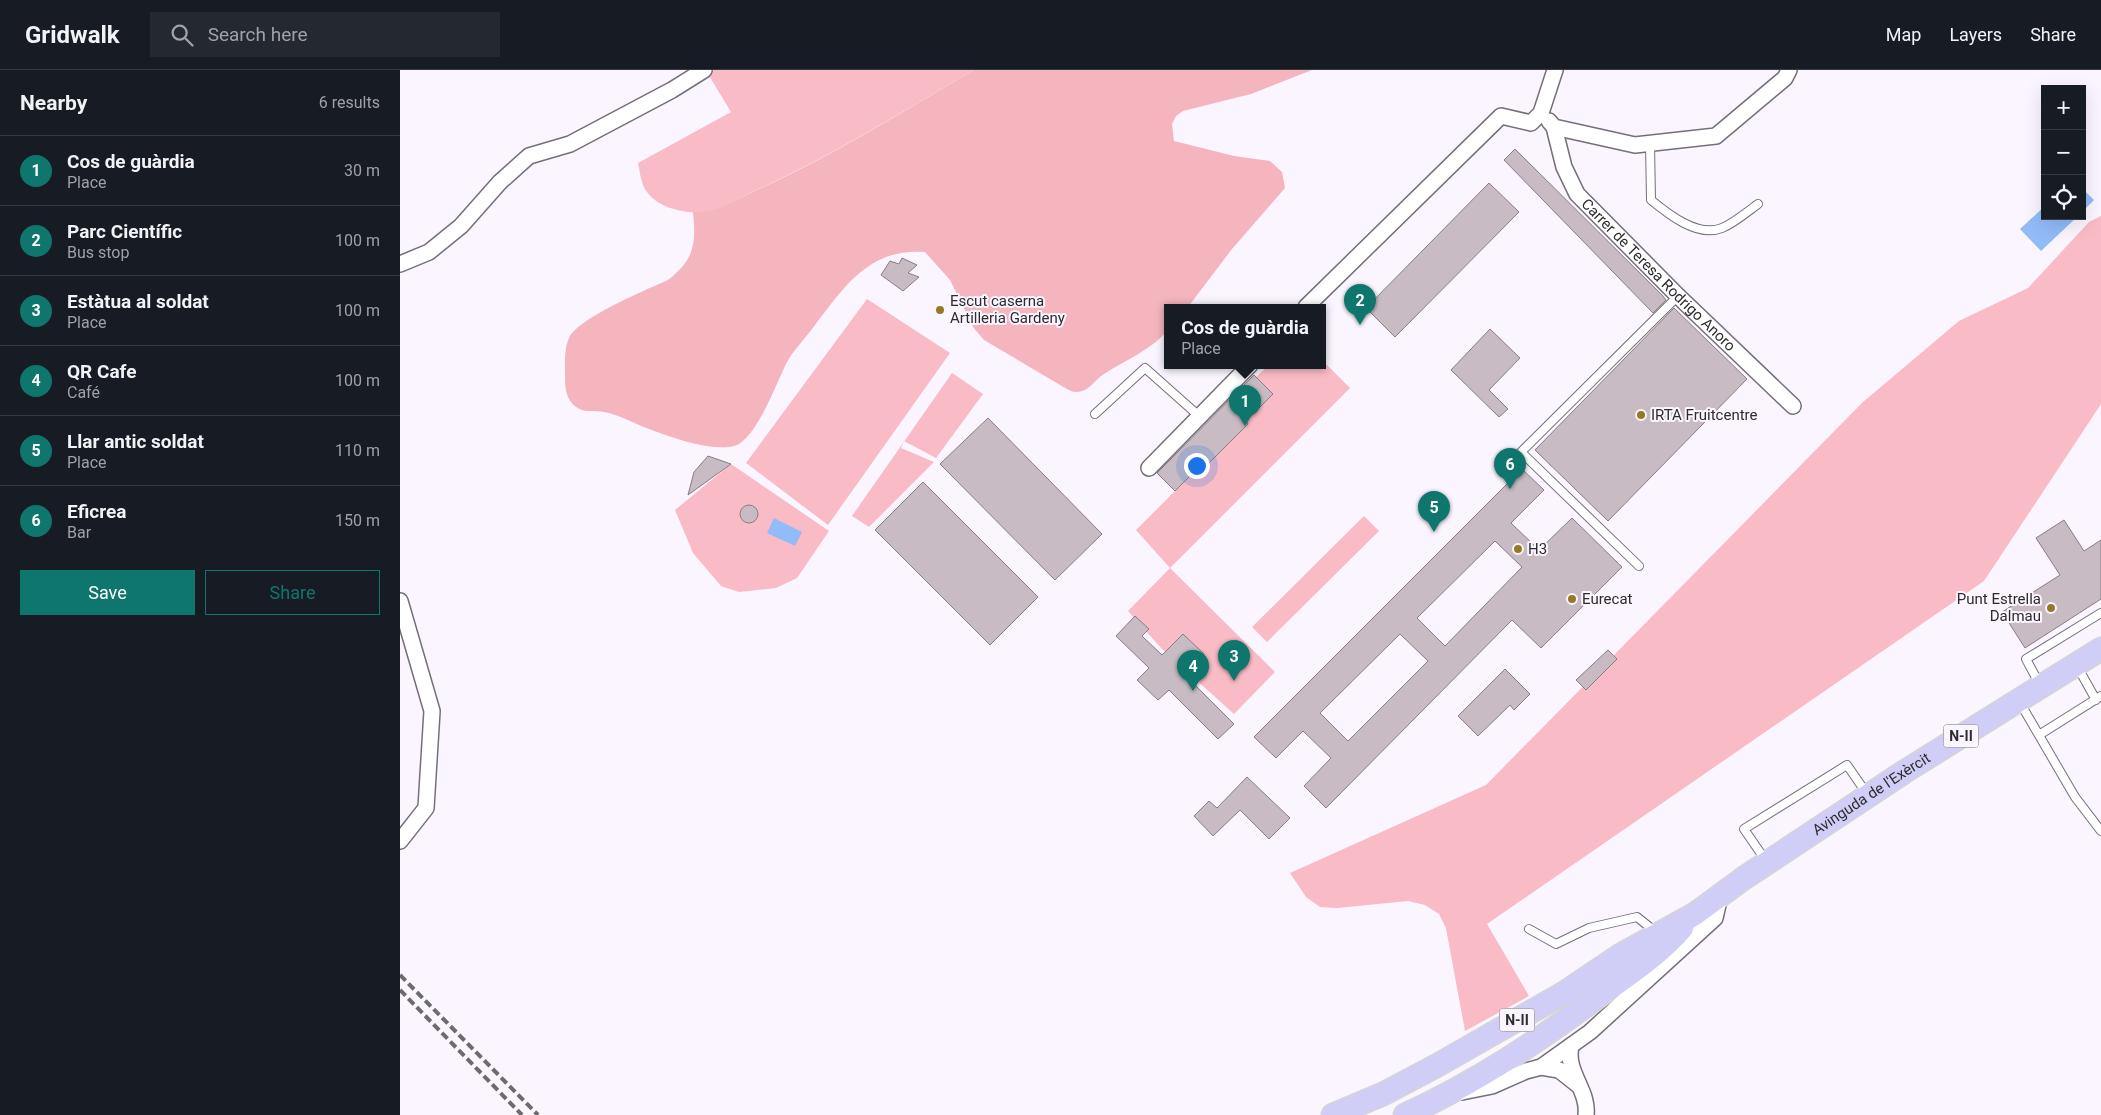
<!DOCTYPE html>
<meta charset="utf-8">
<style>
:root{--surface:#171b24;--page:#242831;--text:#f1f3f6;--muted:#9ea1a6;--line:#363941;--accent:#0f766e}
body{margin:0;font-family:Roboto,sans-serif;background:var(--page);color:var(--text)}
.controls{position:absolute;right:15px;top:15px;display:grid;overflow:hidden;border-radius:0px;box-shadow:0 5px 20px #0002}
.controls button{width:45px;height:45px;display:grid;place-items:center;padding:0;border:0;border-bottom:1px solid var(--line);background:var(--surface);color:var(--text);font:25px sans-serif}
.you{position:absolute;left:796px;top:395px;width:18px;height:18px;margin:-12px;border:4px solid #fff;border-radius:50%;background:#1a73e8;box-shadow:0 0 0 8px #1a73e833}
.badge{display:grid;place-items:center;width:32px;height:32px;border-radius:50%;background:var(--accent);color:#fff;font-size:16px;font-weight:700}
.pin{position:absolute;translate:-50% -41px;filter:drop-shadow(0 1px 2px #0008)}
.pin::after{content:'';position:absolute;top:26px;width:18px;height:15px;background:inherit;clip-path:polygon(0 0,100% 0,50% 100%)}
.popup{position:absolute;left:764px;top:234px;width:162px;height:65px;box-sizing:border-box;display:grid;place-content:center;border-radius:0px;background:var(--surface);filter:drop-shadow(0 1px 4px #0005);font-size:16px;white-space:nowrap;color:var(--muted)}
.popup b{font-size:19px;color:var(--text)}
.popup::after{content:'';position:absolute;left:50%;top:100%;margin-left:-10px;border:10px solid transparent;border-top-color:var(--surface)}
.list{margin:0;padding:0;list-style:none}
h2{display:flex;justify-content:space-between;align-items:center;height:65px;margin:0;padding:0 20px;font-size:21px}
h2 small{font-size:16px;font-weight:400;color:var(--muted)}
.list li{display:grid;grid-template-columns:32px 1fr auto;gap:15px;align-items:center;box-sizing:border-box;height:70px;padding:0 20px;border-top:1px solid var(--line)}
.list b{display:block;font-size:19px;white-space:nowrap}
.list p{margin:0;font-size:16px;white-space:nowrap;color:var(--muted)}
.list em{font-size:16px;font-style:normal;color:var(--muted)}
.actions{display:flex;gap:10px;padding:15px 20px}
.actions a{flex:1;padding:11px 0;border:1px solid var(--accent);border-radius:0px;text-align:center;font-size:18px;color:var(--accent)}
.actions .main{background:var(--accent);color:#fff}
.icon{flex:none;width:28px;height:28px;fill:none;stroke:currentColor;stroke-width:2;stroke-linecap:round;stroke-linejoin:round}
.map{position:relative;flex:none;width:1701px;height:1045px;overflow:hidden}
header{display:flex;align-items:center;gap:30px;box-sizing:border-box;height:70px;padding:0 25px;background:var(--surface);border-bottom:1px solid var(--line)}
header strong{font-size:24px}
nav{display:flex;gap:28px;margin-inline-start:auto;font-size:18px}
.search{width:350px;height:45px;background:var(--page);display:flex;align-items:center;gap:12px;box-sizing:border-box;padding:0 18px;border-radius:0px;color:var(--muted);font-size:19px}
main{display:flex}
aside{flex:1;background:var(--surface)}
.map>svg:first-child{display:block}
.green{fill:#f9bbc5}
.forest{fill:#f4b5bf}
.water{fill:#92bbf9}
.building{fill:#c8bbc3;stroke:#897d84;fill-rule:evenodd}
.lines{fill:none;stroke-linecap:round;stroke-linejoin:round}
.lane-casing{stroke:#766f7a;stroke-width:10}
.street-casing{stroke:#766f7a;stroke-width:18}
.primary-casing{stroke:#d5d5d6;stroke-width:25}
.lane{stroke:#fff;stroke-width:8}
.street{stroke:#fff;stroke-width:15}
.primary{stroke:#d0cef6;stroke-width:22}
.rail{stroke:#6d6a70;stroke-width:4;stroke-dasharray:8 4;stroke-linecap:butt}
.poi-dot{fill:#967a22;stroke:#faf5fe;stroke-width:2}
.labels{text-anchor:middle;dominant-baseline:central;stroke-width:4;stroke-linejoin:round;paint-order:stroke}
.shield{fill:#faf5fe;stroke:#6b686e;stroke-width:1}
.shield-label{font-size:14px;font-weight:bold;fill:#2e2b30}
.street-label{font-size:15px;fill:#2e2b30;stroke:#faf5fe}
.poi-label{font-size:15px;fill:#2e2b30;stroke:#faf5fe;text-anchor:start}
</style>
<header>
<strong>Gridwalk</strong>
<div class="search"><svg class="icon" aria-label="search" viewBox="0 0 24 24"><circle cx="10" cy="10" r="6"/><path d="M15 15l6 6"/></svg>Search here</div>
<nav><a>Map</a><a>Layers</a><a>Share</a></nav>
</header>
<main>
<aside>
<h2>Nearby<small>6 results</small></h2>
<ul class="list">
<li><span class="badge">1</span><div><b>Cos de guàrdia</b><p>Place</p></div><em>30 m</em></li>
<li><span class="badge">2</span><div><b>Parc Científic</b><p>Bus stop</p></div><em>100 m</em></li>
<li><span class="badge">3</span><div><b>Estàtua al soldat</b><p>Place</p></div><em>100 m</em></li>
<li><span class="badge">4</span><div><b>QR Cafe</b><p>Café</p></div><em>100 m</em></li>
<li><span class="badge">5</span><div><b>Llar antic soldat</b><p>Place</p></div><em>110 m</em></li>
<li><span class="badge">6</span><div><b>Eficrea</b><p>Bar</p></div><em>150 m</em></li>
</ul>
<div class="actions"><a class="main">Save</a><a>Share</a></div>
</aside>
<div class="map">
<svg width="1701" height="1045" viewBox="0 0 1701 1045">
<rect width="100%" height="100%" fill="#faf5fe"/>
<!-- green -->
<path class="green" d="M314 0H574C500 43 428 88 350 123 336 129 326 141 310 142 289 144 260 140 247 122 241 115 240 102 238 93L331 42 308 4Z
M1701 146V334L1584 511 1087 854 1129 926 1065 961 1046 858 1039 844 1025 835 1008 831 937 838 920 837 906 827 890 803 1086 715 1463 332 1559 251 1628 218 1689 152Z
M467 229 550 283 428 455 346 393Z
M923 291 950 318 770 498 875 602 834 644 762 579 728 541 770 498 736 460 803 393 806 396 845 356 846 351 873 324 856 307 869 295H922Z
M552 303 583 324 536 388 504 371 501 378 534 392 469 457 452 446Z
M331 394 429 461 397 508 376 518 339 522 321 516 293 483 275 440Z
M964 446 979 461 867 572 852 557Z"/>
<!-- forest -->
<path class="forest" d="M574 0H912L851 24 783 41 776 46 772 54 774 71 834 86 870 91 882 102 885 118 832 179 788 237H768L767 261C749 282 722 291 700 307 694 312 689 319 682 321 676 323 672 322 667 319L584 270 573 257 550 210 525 182C469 178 445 216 415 255 406 268 393 280 386 294 376 314 356 370 334 376 308 382 264 365 239 355 228 350 216 344 204 342 196 340 185 343 178 338 166 331 165 319 165 305 165 294 164 279 169 268 178 248 246 220 268 210 295 189 296 173 293 142 323 142 332 131 357 120 432 86 502 42 574 0Z"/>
<!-- water -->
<path class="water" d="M1682 118 1694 130 1682 142Z
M1645 136V146H1678L1641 181 1620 159Z
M374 448 402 462 395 476 367 463Z"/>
<!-- building -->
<path class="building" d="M1115 79 1262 225 1266 230 1253 243 1104 90Z
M1089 113 1119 142 995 267 966 238Z
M502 188 517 195 508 203 519 207 503 221 481 205 490 191 499 194Z
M1274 238 1347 309 1208 451 1135 380Z
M1090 259 1120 288 1089 320 1108 339 1099 347 1051 300Z
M854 305 873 324 846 351 848 354 806 396 803 393 775 421 757 403Z
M588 348 702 464 655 510 540 394Z
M308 386 331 394 288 425 294 402Z
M1122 399 1144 420 1111 453 1139 480 1172 448 1222 497 1141 578 1112 550 926 738 904 716 931 688 903 661 876 688 854 667ZM1095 471 1122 497 1045 576 1017 548ZM1000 564 1028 591 948 671 920 643Z
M523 412 638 527 590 575 475 460Z
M340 444a9 9 0 1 1 18 0a9 9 0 1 1-18 0Z
M1664 450 1684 481 1701 470V529L1625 578 1602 542 1660 505 1636 468Z
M735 546 749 559 742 566 762 585 783 564 804 584 784 604 834 654 818 669 769 620 758 630 737 610 749 598 716 566Z
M1208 580 1217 589 1186 620 1176 610Z
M1105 599 1130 624 1114 640 1110 635 1078 666 1058 646Z
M847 707 890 748 869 769 840 740 813 766 794 746 809 731 817 738Z"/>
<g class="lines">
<!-- lane casing -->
<g class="lane-casing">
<path id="lane" d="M1250 73 1251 130C1268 144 1298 168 1322 158 1334 153 1347 142 1358 134
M695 344 745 298 799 346
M1239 496 1121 382 1278 226
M1677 596 1696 630
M1640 615 1626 589 1701 543
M1619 631 1675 727 1701 761
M1639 665 1701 626
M1366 791 1344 759 1447 695 1467 724
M1129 859 1156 874 1189 858 1237 847 1257 863"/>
</g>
<!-- street casing -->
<g class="street-casing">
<g id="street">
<path d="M1149 51 1154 57 1235 75 1316 66 1385 8 1389 0"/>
<path id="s1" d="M1154 57 1164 97 1177 124 1278 226 1393 336"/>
<path d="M0 194 29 182 61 156 100 112 129 86 170 74 272 20 304 0"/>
<path d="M906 237 1101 46 1131 53 1141 43 1155 0"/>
<path d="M749 398 850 295"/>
<path d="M0 531 32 641 26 738 0 771"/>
<path d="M1171 976C1165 1002 1189 1020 1186 1045"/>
<path d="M1141 997 1159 1000 1178 1015"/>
<path d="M1062 1022 1092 1016 1126 1001 1141 997 1190 962 1315 848 1320 826"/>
</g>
</g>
<!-- primary casing -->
<g class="primary-casing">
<g id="primary">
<path id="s2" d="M933 1045 983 1024 1036 996 1164 923 1219 886 1295 844 1344 808 1504 702 1701 579"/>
<path d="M1005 1045C1077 1012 1140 970 1203 923 1231 903 1260 884 1282 858"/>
</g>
</g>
<!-- lane -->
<use href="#lane" class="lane"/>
<!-- street -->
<use href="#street" class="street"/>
<!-- primary -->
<use href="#primary" class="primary"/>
<!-- rail -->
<path class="rail" d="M0 905 138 1045
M0 920 122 1045"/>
</g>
<!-- markers -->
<g class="poi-dot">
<circle cx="540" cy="240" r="5"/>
<circle cx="1241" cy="345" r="5"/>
<circle cx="1118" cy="479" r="5"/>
<circle cx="1172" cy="529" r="5"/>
<circle cx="1651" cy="538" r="5"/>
</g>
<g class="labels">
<!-- shield labels -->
<g class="shield">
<rect x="1543.5" y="654.5" width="35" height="23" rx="4"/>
<rect x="1099.5" y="938.5" width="35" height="23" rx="4"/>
</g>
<g class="shield-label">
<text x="1561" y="666">N-II</text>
<text x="1117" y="950">N-II</text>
</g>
<!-- street labels -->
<g class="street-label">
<text stroke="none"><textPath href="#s1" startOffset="186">Carrer de Teresa Rodrigo Anoro</textPath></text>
<text stroke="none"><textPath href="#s2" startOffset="628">Avinguda de l'Exèrcit</textPath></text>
</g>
<!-- poi labels -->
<g class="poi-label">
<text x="550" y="231">Escut caserna<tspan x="550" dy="17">Artilleria Gardeny</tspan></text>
<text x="1251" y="345">IRTA Fruitcentre</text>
<text x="1128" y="479">H3</text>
<text x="1182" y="529">Eurecat</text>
<text x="1641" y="529" text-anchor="end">Punt Estrella<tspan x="1641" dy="17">Dalmau</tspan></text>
</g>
</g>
</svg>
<div class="controls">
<button>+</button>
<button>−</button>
<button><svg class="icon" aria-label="locate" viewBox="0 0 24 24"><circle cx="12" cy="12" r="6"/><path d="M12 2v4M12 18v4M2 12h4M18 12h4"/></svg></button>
</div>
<div class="you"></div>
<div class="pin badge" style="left:845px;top:356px">1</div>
<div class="popup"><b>Cos de guàrdia</b>Place</div>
<div class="pin badge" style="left:960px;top:255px">2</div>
<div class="pin badge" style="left:834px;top:611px">3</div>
<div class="pin badge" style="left:793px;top:621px">4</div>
<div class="pin badge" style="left:1034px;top:462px">5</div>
<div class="pin badge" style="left:1110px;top:419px">6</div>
</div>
</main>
